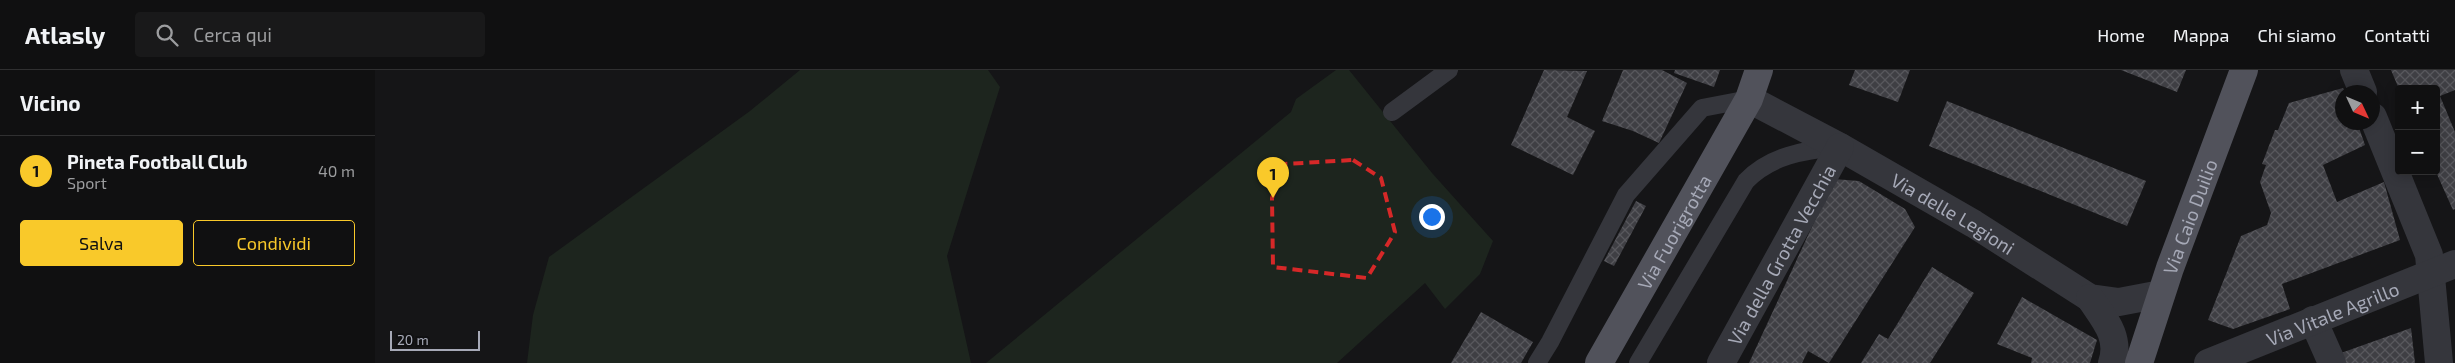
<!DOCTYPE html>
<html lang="it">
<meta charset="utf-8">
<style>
:root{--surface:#101011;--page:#19191a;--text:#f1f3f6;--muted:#9c9d9f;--line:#303031;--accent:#f9c92a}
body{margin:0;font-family:"Exo 2",sans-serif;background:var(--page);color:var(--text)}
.controls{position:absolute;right:15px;top:15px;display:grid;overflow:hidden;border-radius:5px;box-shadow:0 2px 12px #0003}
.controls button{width:45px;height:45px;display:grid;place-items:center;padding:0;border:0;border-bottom:1px solid var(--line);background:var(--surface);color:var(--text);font:25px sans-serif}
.compass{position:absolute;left:1960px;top:15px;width:45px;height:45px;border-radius:50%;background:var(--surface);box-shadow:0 2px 12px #0003;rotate:134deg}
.scale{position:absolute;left:15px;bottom:12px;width:90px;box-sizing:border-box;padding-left:5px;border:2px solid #a6a9b7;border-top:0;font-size:14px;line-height:18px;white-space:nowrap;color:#a6a9b7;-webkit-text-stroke:4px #101012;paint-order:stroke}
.you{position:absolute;left:1056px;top:146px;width:18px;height:18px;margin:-12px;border:4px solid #fff;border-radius:50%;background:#1a73e8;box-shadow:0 0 0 8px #1a73e833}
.badge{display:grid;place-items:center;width:32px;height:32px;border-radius:50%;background:var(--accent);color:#111;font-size:16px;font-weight:700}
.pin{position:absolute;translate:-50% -41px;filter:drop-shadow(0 1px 2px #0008)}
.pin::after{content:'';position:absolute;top:26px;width:18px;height:15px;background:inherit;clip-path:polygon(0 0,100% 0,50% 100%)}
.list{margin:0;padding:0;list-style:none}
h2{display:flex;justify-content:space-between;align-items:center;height:65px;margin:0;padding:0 20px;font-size:21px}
h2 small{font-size:16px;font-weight:400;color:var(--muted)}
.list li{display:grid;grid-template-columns:32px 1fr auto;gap:15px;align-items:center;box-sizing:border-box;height:70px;padding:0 20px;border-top:1px solid var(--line)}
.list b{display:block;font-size:19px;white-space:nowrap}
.list p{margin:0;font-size:16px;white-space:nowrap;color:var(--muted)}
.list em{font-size:16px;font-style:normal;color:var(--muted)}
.actions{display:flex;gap:10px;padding:15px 20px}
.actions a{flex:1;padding:11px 0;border:1px solid var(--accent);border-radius:5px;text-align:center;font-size:18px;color:var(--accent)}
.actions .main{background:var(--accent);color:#111}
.icon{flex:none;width:28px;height:28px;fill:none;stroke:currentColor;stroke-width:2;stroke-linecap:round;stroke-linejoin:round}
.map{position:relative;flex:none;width:2080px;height:293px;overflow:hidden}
header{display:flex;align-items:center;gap:30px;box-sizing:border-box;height:70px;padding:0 25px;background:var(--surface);border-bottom:1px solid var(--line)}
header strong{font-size:24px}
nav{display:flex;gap:28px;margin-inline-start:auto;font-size:18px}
.search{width:350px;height:45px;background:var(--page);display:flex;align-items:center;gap:12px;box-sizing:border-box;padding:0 18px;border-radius:5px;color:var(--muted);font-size:19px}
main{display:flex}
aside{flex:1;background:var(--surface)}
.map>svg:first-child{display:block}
.green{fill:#1d251e}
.building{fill:url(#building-cross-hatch)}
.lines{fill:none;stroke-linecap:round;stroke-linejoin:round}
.service{stroke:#35363c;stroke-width:18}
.minor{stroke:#35363c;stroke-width:28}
.primary{stroke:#51525b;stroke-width:28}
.marked{fill:none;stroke:#d62828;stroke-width:4;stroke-dasharray:10 6;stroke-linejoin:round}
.labels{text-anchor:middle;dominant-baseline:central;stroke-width:5;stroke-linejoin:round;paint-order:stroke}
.street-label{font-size:19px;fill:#a6a9b7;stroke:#101012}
</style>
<header>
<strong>Atlasly</strong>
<div class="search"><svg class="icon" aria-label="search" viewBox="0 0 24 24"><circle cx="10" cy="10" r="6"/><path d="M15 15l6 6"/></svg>Cerca qui</div>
<nav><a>Home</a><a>Mappa</a><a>Chi siamo</a><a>Contatti</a></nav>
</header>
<main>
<aside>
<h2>Vicino<small></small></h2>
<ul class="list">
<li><span class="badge">1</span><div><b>Pineta Football Club</b><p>Sport</p></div><em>40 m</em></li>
</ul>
<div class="actions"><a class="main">Salva</a><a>Condividi</a></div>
</aside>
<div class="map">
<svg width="2080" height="293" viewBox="0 0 2080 293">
<defs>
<pattern id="building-cross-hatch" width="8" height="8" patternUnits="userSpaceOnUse" patternTransform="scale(1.25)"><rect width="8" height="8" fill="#3f3f44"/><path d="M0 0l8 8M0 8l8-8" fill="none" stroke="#58585d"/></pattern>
</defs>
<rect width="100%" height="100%" fill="#151517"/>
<!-- green -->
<path class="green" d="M425 0H613L625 17 572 186 596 293H152L158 245 174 187 375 41Z
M961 0H974L1057 103 1118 171 1105 204 1070 239 1050 213 962 293H611L916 42 921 29Z"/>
<!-- building -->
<path class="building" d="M1169 0 1212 1 1192 47 1220 61 1198 105 1136 75Z
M1248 0H1287L1312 13 1284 73 1258 61 1227 51Z
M1300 0H1345L1339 17 1299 3Z
M1480 0H1535L1523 32 1474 15Z
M1746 0H1811L1802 22Z
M2016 0H2080V20L2065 26 2080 62V139L2078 140 2061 102V19H2024Z
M1968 18 1970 22H1968V52H1982L1990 75 1948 95 1962 132 2009 112 2025 170 1907 214 1915 239 1858 259 1833 250 1866 166 1892 155 1896 143 1885 112 1891 95 1887 94 1900 60H1903L1914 33Z
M1572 31 1771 111 1752 156 1554 76Z
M1459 109 1484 111 1530 139 1540 157 1454 293 1433 281 1427 293H1374Z
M1261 131 1271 136 1239 196 1229 191Z
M1557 197 1599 223 1555 293H1486L1504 264 1513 269Z
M1647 227 1722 270 1715 293H1656L1657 288 1622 274Z
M1106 242 1158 272 1146 293H1076Z
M2036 258 2040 293H1970L1966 283Z"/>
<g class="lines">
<!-- service -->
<path class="service" d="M1017 42 1074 0
M1162 293 1175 272 1251 125 1327 38 1374 29
M1263 293 1371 111C1395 86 1429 80 1463 77"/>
<!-- minor -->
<g class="minor">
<path d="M1979 0 1988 22"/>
<path id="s1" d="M1374 29 1465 77 1599 154 1715 228 1744 232 1786 224"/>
<path d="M1998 47 2054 185 2064 293"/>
<path d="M1715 228C1729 249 1746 267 1737 293"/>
<path d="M1938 250 1957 293"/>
<path id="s2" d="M1346 293 1465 77"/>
<path id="s3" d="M1833 293 2080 194"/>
</g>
<!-- primary -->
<g class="primary">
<path id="s4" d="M1224 293 1374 29 1384 0"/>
<path id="s5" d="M1764 293 1795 198 1869 0"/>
</g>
</g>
<!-- marked area -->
<path class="marked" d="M978 90 1006 108 1020 162 992 208 898 197 897 128 909 94Z"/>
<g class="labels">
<!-- street labels -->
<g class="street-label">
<text stroke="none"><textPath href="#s1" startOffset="234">Via delle Legioni</textPath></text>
<text stroke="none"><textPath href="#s5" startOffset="155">Via Caio Duilio</textPath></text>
<text stroke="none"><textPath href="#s4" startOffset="151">Via Fuorigrotta</textPath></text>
<text stroke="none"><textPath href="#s2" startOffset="124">Via della Grotta Vecchia</textPath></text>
<text stroke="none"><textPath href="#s3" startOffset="134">Via Vitale Agrillo</textPath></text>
</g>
</g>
</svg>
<div class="controls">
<button>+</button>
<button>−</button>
</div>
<svg class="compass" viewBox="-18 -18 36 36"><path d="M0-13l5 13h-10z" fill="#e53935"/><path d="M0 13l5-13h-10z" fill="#9c9d9f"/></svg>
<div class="scale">20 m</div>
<div class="you"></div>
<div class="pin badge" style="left:898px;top:128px">1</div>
</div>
</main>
